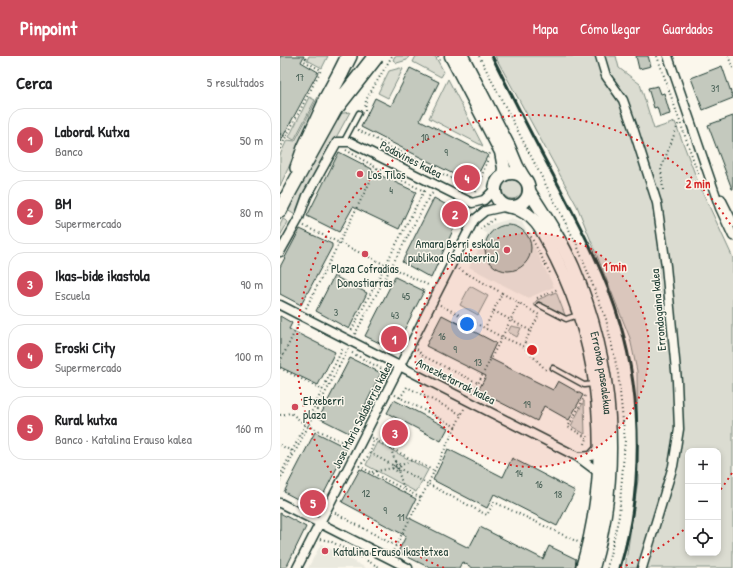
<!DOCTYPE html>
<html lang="es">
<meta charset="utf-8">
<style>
:root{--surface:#fff;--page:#f6f6f6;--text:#202124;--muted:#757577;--line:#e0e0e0;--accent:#d1495b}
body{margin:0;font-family:"Patrick Hand",sans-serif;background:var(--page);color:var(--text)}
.controls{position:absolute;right:12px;bottom:12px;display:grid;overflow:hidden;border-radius:8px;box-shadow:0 2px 6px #0003}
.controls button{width:36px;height:36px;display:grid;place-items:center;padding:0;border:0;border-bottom:1px solid var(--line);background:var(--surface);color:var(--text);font:20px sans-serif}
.you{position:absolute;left:187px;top:268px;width:14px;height:14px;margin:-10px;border:3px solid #fff;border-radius:50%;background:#1a73e8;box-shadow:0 0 0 6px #1a73e833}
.badge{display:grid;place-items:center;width:26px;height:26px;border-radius:50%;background:var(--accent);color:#fff;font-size:13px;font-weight:700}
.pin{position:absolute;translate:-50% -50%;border:2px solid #fff;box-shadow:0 1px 4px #0006}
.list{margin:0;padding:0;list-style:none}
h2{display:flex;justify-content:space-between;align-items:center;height:52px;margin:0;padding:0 16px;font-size:17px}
h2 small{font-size:13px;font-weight:400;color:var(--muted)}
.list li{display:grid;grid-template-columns:26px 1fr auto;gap:12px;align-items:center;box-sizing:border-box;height:64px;margin:0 8px 8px;padding:0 8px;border:1px solid var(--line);border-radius:16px}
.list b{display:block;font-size:15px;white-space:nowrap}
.list p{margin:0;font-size:13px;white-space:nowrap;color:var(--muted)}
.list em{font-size:13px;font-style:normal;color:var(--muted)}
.icon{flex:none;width:22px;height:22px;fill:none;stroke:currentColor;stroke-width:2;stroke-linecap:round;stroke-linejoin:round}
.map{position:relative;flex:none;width:453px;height:512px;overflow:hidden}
header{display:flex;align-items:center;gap:24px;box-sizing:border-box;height:56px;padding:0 20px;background:var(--accent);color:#fff}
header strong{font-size:19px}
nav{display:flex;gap:22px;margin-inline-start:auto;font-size:14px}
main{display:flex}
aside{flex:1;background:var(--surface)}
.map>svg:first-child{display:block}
.built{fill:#eae9de}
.green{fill:#dbdcd1;stroke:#7d8c82;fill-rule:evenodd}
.building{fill:#c4c9be;stroke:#1f3d34}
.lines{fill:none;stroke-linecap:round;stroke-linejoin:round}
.service-casing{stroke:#1f3d34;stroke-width:7}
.minor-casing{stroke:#1f3d34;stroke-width:11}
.secondary-casing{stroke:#1f3d34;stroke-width:15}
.primary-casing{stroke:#1f3d34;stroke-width:16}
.motorway-casing{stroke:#1f3d34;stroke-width:18}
.path{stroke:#1f3d34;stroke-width:2;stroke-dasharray:1 3;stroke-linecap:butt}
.service{stroke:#fbf7ec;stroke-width:4}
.minor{stroke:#fbf7ec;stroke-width:8}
.secondary{stroke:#fbf7ec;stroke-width:12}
.primary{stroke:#fbf7ec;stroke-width:13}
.motorway{stroke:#fbf7ec;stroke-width:15}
.rail{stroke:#1f3d34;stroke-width:3}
.motorway-bridge-casing{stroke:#1f3d34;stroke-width:18;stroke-linecap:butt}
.motorway-bridge{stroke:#fbf7ec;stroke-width:15}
.ring{fill:none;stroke:#d62828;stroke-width:2;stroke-dasharray:2 4}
.poi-dot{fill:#d1495b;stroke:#fbf7ec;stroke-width:1.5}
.labels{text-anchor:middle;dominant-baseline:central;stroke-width:3;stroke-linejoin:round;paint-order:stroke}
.number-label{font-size:10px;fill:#486056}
.street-label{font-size:12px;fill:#1f3d34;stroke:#fbf7ec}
.poi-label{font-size:12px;fill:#1f3d34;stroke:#fbf7ec;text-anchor:start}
.centre{fill:#d62828;stroke:#fbf7ec;stroke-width:2}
.ring-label{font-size:12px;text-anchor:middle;font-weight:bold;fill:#d62828;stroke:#fbf7ec;stroke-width:3;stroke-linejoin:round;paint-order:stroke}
</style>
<header>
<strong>Pinpoint</strong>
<nav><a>Mapa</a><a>Cómo llegar</a><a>Guardados</a></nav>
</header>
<main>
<aside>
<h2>Cerca<small>5 resultados</small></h2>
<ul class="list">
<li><span class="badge">1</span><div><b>Laboral Kutxa</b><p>Banco</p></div><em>50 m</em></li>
<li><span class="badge">2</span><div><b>BM</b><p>Supermercado</p></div><em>80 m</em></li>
<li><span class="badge">3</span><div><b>Ikas-bide ikastola</b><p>Escuela</p></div><em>90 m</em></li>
<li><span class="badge">4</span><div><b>Eroski City</b><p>Supermercado</p></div><em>100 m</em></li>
<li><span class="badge">5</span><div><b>Rural kutxa</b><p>Banco · Katalina Erauso kalea</p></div><em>160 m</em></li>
</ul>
</aside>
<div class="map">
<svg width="453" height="512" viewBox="0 0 453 512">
<rect width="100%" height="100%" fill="#fbf7ec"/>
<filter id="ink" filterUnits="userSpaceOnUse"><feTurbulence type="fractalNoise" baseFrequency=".025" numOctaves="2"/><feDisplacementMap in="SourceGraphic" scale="8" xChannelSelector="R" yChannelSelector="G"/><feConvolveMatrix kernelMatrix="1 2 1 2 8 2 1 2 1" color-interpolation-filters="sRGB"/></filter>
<g filter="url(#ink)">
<!-- built -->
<path class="built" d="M230 163 242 166 274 231 248 242 189 211 207 178 202 175 206 170Z
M41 488 66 501 86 512H28Z"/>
<!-- green -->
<path class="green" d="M29 0H48L42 12 27 4Z
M115 0H129L127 4 117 7 113 4Z
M136 0H155L164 16 161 21 133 6Z
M215 0H336L339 12 360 28 374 73 395 66 418 126 453 202V512H345L358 424 357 315 350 282 297 150ZM408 395H438V497H408Z
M120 12 123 13 108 42 98 37 109 15Z
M168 23 203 90 149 62Z
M39 39 41 41 0 130V99L7 84 15 85Z
M29 41 35 44 14 84 9 81Z
M70 56 35 120 17 160 7 154 57 58Z
M222 133a10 10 0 1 1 20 0a10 10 0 1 1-20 0Z
M3 163 8 166 0 180V169Z
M190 230 208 240 198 259 180 249Z
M276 236 285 259 259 246 257 251 253 249 257 244Z
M231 270 241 272 237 281 228 276Z
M304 345 305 378 291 370Z
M97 386 148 414 136 436 86 409Z"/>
<!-- building -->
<path class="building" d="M0 0H24L21 6 38 16 0 86Z
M356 0H368L371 10 359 13Z
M442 10 453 42 423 54 411 22Z
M130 12 159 26 140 64 208 99 193 128 81 71 95 42 111 50Z
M378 30 381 38 384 37 390 58 380 61 377 51 374 52 368 32Z
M453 60V133H452L428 69Z
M59 96 92 113 91 115 136 136 119 173 73 151 59 176 27 160Z
M154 142 181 157 151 222 122 206Z
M205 192a23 23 0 1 1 46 0a23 23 0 1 1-46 0Z
M20 173 52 188V191L21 249 0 238V211Z
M54 220 87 237 69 273 36 255Z
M115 221 144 235 114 294 85 280Z
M162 259 216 287 209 302 273 334 278 325 303 339 289 364 264 350 257 365 198 335 206 320 146 290Z
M0 260 12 267 9 273 55 296 38 329 0 311Z
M70 302 101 317 71 378 39 362Z
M114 344 168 372 161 385 107 357Z
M35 376 67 392 36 453 4 436Z
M168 393 223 421 232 402 295 435 277 470 214 438 207 452 153 424Z
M80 413 136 443 127 461 189 492 200 471 263 503 269 490 296 503 295 512H193L182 506 179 512H150L118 496 126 480 62 446Z
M0 457 26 471 6 512H0Z"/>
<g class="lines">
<!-- service casing -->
<g class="service-casing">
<path id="service" d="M64 85 79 57
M259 249 286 263 298 259
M273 312 304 329 314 328"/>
</g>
<!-- minor casing -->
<g class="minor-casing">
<path id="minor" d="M320 0 326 20 343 44 353 72 377 147 386 210 397 325 399 373 393 410 362 512
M388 0 440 152 453 180
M441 143 453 167
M0 196 19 162 27 140 57 86H70L192 147 204 144 215 133
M0 249 298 401 318 416
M298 401 311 400 320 390
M0 447 128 512
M17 512 194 164 205 155 228 150"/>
</g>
<!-- secondary casing -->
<g class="secondary-casing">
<g id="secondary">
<path d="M171 0 221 96 224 112 223 119"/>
<path d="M182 0 229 91 237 110 244 122"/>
<circle cx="232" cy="134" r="17"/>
<path id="s1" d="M249 135C265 160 281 184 293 211 333 305 342 413 313 512"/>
<path d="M233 151C259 160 264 179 276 202 324 297 332 411 302 512"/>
</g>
</g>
<!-- primary casing -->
<g class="primary-casing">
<path id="primary" d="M17 112 24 92 46 44
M0 155 10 135 57 50"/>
</g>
<!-- motorway casing -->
<g class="motorway-casing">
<path id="motorway" d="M60 18 69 0"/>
</g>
<!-- path -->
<path class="path" d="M158 0 161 7
M199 0 297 189 326 263 338 317 345 384 339 460 327 512
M377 0 419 120
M448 0 453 12
M85 54 86 44 112 0
M78 74 194 134
M0 78 6 81 41 14 24 5 27 0
M0 93 6 81
M66 94 97 112 144 135 71 275
M383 134 381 113 399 66
M196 136 210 97
M24 170 150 230
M200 173 214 163
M249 177 271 219
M179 213 222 237 205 272
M222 237 239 247 222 281 243 290 259 259 239 247
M257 242 278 233
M160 249 222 281 192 339
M26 252 97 112
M214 255 251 275
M75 278 150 139 153 137
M243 290 267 315
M137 293 143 300 198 327
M72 297 102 313 104 317 87 354
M0 306 18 269
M0 312 43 334
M115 339 176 371
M305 340 288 371 308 382
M120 342 127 331 182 359
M184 353 148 428 207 459 214 446 298 486
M0 359 11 357 23 367 69 389
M92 382 154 415
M305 388 308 380
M0 389 12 395
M111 393 124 433
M90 397 148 428 141 442
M115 406 121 409 118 416 112 412Z
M79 410C86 405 94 393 93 383
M79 410 141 442 113 495
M92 416 117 411 133 404
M0 420 63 292
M0 425 68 293
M55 457 116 490
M40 483 50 485 101 512"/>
<!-- service -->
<use href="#service" class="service"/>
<!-- minor -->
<use href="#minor" class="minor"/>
<!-- secondary -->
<use href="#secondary" class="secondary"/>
<!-- primary -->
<use href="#primary" class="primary"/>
<!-- motorway -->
<use href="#motorway" class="motorway"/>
<!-- rail -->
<path class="rail" d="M212 0C231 38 250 76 270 113 296 163 324 212 340 267 363 344 363 435 340 512"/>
<!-- motorway-bridge casing -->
<g class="motorway-bridge-casing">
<path id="motorway-bridge" d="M46 44 60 18
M57 50 96 0"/>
</g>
<!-- motorway-bridge -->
<use href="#motorway-bridge" class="motorway-bridge"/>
</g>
</g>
<!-- distance rings -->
<circle cx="252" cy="294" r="117" fill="#d62828" fill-opacity=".12"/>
<g class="ring">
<circle cx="252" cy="294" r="117"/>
<path d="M452 417A235 235 0 0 1 438 437M408 470A235 235 0 0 1 340 512M164 512A235 235 0 1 1 452 171"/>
</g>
<!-- markers -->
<g class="poi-dot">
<circle cx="80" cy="118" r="4"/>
<circle cx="227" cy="194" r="4"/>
<circle cx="85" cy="198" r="4"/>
<circle cx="15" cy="351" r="4"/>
<circle cx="45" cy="495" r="4"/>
</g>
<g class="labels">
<!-- number labels -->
<g class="number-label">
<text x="20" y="21">17</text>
<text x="435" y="32">31</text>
<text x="145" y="81">10</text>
<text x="166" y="96">9</text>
<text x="111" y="134">4</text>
<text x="126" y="240">45</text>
<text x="56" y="256">3</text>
<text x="115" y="259">43</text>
<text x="162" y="280">16</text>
<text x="175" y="293">9</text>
<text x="198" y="306">13</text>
<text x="247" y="348">19</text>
<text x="239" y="417">14</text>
<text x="259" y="428">16</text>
<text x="86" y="437">12</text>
<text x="278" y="438">18</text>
<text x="105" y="454">9</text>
<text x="121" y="461">11</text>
</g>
<!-- street labels -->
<g class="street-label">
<text transform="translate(131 103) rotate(27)">Podavines kalea</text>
<text transform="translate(378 254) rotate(-95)">Errondogaina kalea</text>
<text stroke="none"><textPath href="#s1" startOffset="198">Errondo pasealekua</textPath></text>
<text transform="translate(176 325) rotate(27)">Amezketarrak kalea</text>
<text transform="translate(82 359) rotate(-63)">Jose Maria Salaberria kalea</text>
</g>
<!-- poi labels -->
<g class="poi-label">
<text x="88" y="118">Los Tilos</text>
<text x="219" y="187" text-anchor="end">Amara Berri eskola<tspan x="219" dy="14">publikoa (Salaberria)</tspan></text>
<text x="85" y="212" text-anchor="middle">Plaza Cofradías<tspan x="85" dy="14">Donostiarras</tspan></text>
<text x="23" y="344">Etxeberri<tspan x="23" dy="14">plaza</tspan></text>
<text x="53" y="495">Katalina Erauso ikastetxea</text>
</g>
</g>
<circle cx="252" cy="294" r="6" class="centre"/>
<g class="ring-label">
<text x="418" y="132">2 min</text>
<text x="335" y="215">1 min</text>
</g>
</svg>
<div class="controls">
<button>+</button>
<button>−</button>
<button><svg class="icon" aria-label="locate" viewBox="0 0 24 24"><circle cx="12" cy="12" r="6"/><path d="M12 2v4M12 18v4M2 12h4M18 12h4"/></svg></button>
</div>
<div class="you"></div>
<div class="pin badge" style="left:114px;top:283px">1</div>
<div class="pin badge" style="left:175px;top:158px">2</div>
<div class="pin badge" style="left:115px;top:377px">3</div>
<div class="pin badge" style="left:187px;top:122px">4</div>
<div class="pin badge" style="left:33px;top:447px">5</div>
</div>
</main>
